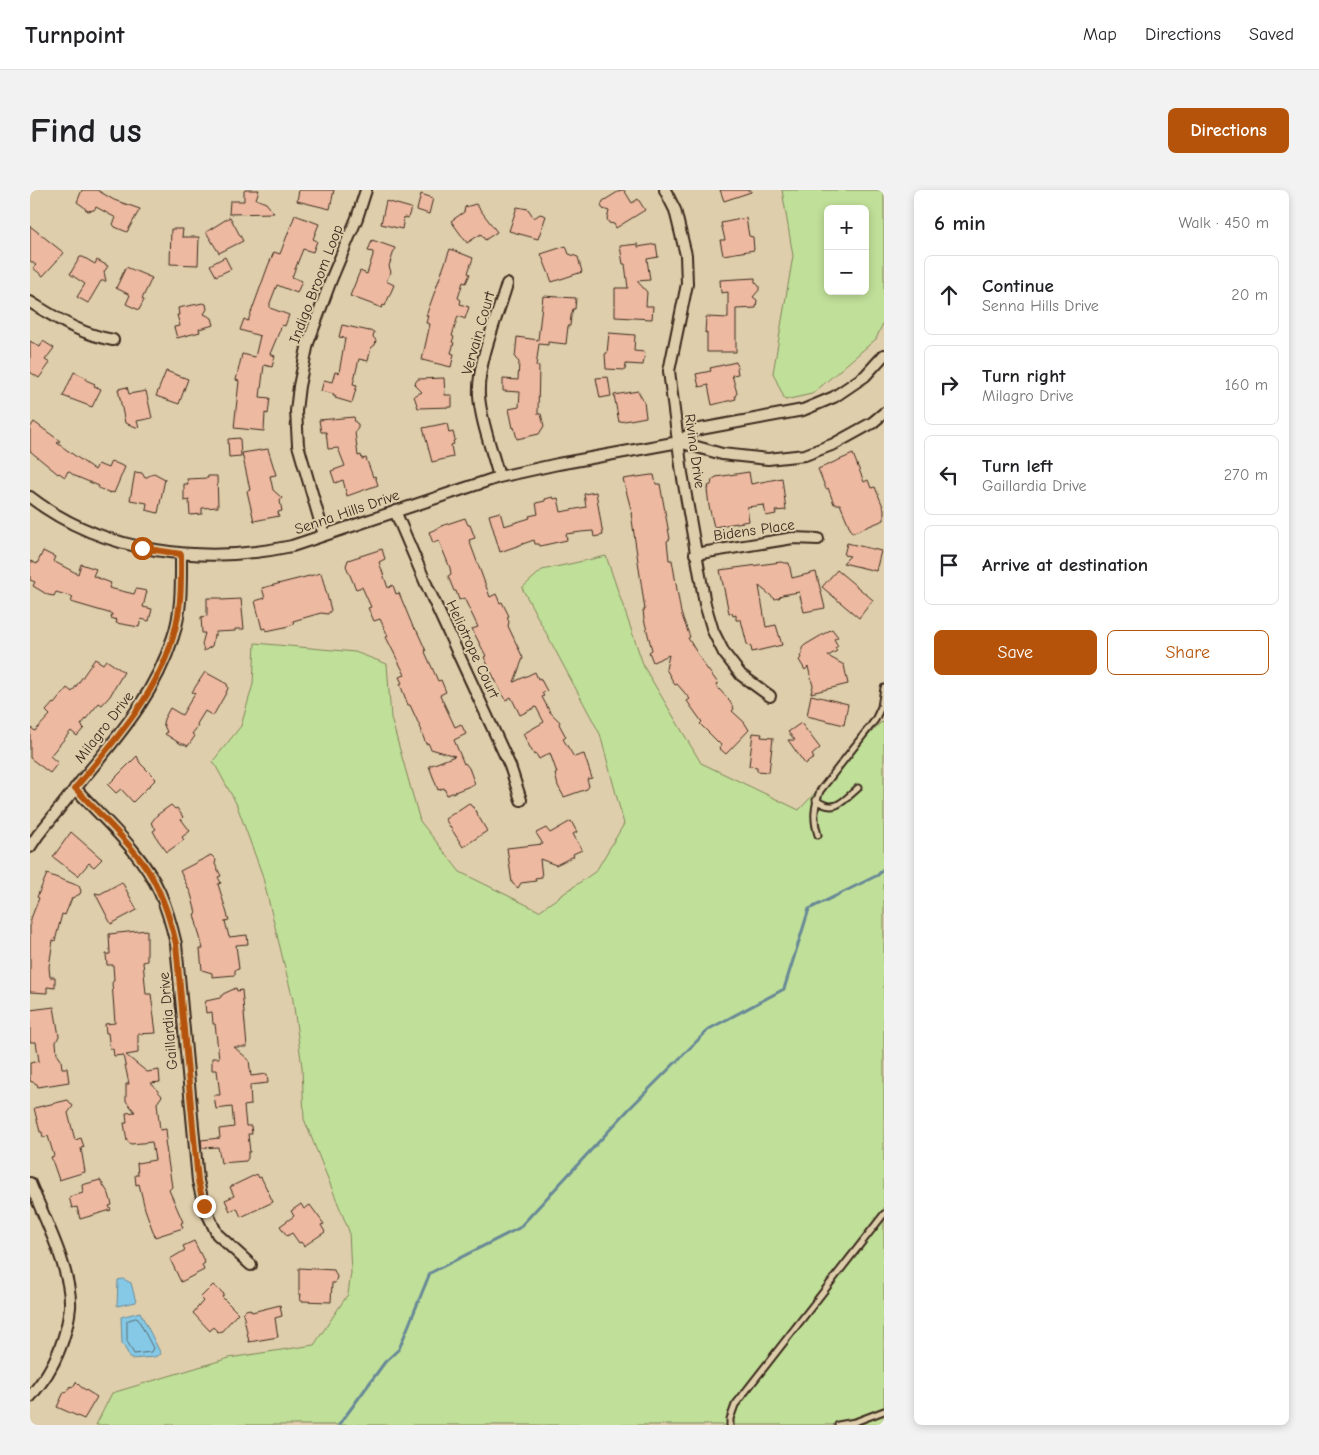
<!DOCTYPE html>
<meta charset="utf-8">
<style>
:root{--surface:#fff;--page:#f2f2f2;--text:#202124;--muted:#757577;--line:#e0e0e0;--accent:#b45309}
body{margin:0;font-family:"Comic Neue",sans-serif;background:var(--page);color:var(--text)}
.controls{position:absolute;right:15px;top:15px;display:grid;overflow:hidden;border-radius:8px;box-shadow:0 2px 8px #0003}
.controls button{width:45px;height:45px;display:grid;place-items:center;padding:0;border:0;border-bottom:1px solid var(--line);background:var(--surface);color:var(--text);font:25px sans-serif}
.stop{position:absolute;width:15px;height:15px;margin:-11px;border:4px solid #b45309;border-radius:50%;background:#fff}
.stop.end{background:#b45309;border-color:#fff;box-shadow:0 1px 5px #0008}
.list{margin:0;padding:0;list-style:none}
h2{display:flex;justify-content:space-between;align-items:center;height:65px;margin:0;padding:0 20px;font-size:21px}
h2 small{font-size:16px;font-weight:400;color:var(--muted)}
.list li{display:grid;grid-template-columns:32px 1fr auto;gap:15px;align-items:center;box-sizing:border-box;height:80px;margin:0 10px 10px;padding:0 10px;border:1px solid var(--line);border-radius:8px}
.list b{display:block;font-size:19px;white-space:nowrap}
.list p{margin:0;font-size:16px;white-space:nowrap;color:var(--muted)}
.list em{font-size:16px;font-style:normal;color:var(--muted)}
.actions{display:flex;gap:10px;padding:15px 20px}
.actions a{flex:1;padding:11px 0;border:1px solid var(--accent);border-radius:8px;text-align:center;font-size:18px;color:var(--accent)}
.actions .main{background:var(--accent);color:#fff}
.icon{flex:none;width:28px;height:28px;fill:none;stroke:currentColor;stroke-width:2;stroke-linecap:round;stroke-linejoin:round}
.map{position:relative;flex:none;width:854px;height:1235px;overflow:hidden;border-radius:8px}
header{display:flex;align-items:center;gap:30px;box-sizing:border-box;height:70px;padding:0 25px;background:var(--surface);border-bottom:1px solid var(--line)}
header strong{font-size:24px}
nav{display:flex;gap:28px;margin-inline-start:auto;font-size:18px}
.intro{display:flex;align-items:center;justify-content:space-between;box-sizing:border-box;height:120px;padding:0 30px}
h1{margin:0;font-size:35px}
.button{padding:12px 22px;border-radius:8px;background:var(--accent);color:#fff;font-size:18px;font-weight:700}
main{display:flex;gap:30px;padding:0 30px}
aside{flex:1;background:var(--surface);border-radius:8px;box-shadow:0 2px 8px #0003}
.map>svg:first-child{display:block}
.green{fill:#c0df98;stroke:#7e845b;fill-rule:evenodd}
.water{fill:#85c9e7;stroke:#678997}
.lines{fill:none;stroke-linecap:round;stroke-linejoin:round}
.shore{stroke:#596a6e;stroke-width:1}
.stream{stroke:#678997;stroke-width:3}
.building{fill:#edb9a0;stroke:#3b2a1e}
.lane-casing{stroke:#3b2a1e;stroke-width:9}
.street-casing{stroke:#3b2a1e;stroke-width:14}
.lane{stroke:#dfceab;stroke-width:5}
.street{stroke:#dfceab;stroke-width:10}
.route{stroke:#b45309;stroke-width:6}
.labels{text-anchor:middle;dominant-baseline:central;stroke-width:4;stroke-linejoin:round;paint-order:stroke}
.street-label{font-size:15px;fill:#3b2a1e;stroke:#dfceab}
</style>
<header>
<strong>Turnpoint</strong>
<nav><a>Map</a><a>Directions</a><a>Saved</a></nav>
</header>
<div class="intro"><h1>Find us</h1><a class="button">Directions</a></div>
<main>
<div class="map">
<svg width="854" height="1235" viewBox="0 0 854 1235">
<rect width="100%" height="100%" fill="#dfceab"/>
<filter id="ink" filterUnits="userSpaceOnUse"><feTurbulence type="fractalNoise" baseFrequency=".02" numOctaves="2"/><feDisplacementMap in="SourceGraphic" scale="10" xChannelSelector="R" yChannelSelector="G"/><feConvolveMatrix kernelMatrix="1 2 1 2 8 2 1 2 1" color-interpolation-filters="sRGB"/></filter>
<g filter="url(#ink)">
<!-- green -->
<path class="green" d="M752 0H854V131L846 149 782 204 755 210 743 183 763 66ZM798 19H835V101H798Z
M576 366 614 477 671 573 769 620 850 533 854 532V1235H66L82 1203 199 1168 284 1155 318 1104 321 1083 319 1041 274 929 272 877 263 810 232 684 206 613 183 571 211 536 223 494 225 453 325 462 357 474 361 528 390 631 430 682 509 721 566 681 594 634 570 544 492 398 512 380Z"/>
<!-- water -->
<path class="water" d="M93 1089 101 1093 106 1112 87 1116 88 1090Z
M110 1122 131 1164 124 1167 101 1169 92 1153 91 1127Z"/>
<g class="lines">
<!-- shore -->
<path class="shore" d="M106 1128 108 1129 123 1158 121 1162 104 1164 97 1151V1131Z"/>
<!-- stream -->
<path class="stream" d="M309 1235 355 1172 369 1159 400 1083 489 1038 600 918 679 839 754 799 779 719 848 685 854 678"/>
</g>
<!-- building -->
<path class="building" d="M52 0H67L84 10 110 19 97 42 85 37 83 34 86 28 66 17 64 20 58 21 55 19 54 17 47 12Z
M215 0H229L226 9 236 13 244 23 199 24 200 11H214V1Z
M269 0H304L300 19 267 11Z
M591 0H594L602 13 608 9 615 20 586 38 584 34 579 33 577 29 579 21 573 19 571 16 573 11Z
M690 0H721V2L694 11Z
M391 4 403 8 399 24 387 20Z
M356 11 381 18 378 28 374 27 372 39 351 34Z
M446 14 467 42 455 50 451 44 437 53 421 31 434 22 435 17Z
M487 17 498 19 504 28 510 24 516 26 508 49 479 41Z
M265 25 289 34 283 49 287 51 283 62 273 59 262 87 272 91 267 103 247 95 240 113V118L259 125 255 136 252 135 240 164 245 166 242 177 234 175 230 207 240 208 238 224 235 223 234 241 204 238 209 191 206 190 212 164 225 167 230 146 210 140 214 129 218 131 238 76 244 62 250 64Z
M200 27 213 51 189 63 176 42Z
M716 28 719 46 723 47 724 60 693 65 690 50H695L691 33Z
M0 36 34 63 13 86 3 78 6 75 0 71Z
M141 39H153L152 47H169L168 75 140 74Z
M342 50 365 58 359 76 361 82 356 91 364 95 355 116 353 115 352 118 320 106 330 81 337 84 343 65V62L338 61Z
M608 54V57L626 54 628 67 617 69 620 90 607 91 617 102 616 116H623L622 129 585 127V98H598L595 74H593L590 56Z
M536 56 539 64 548 67 552 82 522 92 511 64Z
M420 59 443 68 438 83 440 84 436 93 433 92 428 108 431 110 430 114 439 117 435 129 428 126 422 146 424 147 422 152 424 153 421 163 424 164 421 177 392 170 400 134 396 133 398 126H396Z
M50 67H53L65 74 67 70 78 76 74 82 76 91H71L58 113 47 107 55 94 40 84Z
M195 67 201 79 186 86 180 75Z
M96 77 122 88 112 109 114 110 109 120 96 114 100 105 86 98Z
M725 88V92L729 96V100L723 107 727 110 726 118 706 119V162H677V142L675 143 676 127 698 128V102L691 103 690 90Z
M513 106 546 108 545 119H543L541 126 540 136H538L536 154 518 152V155L509 154 506 176H509L508 224H511L514 236 509 244 487 249 484 237 483 238 479 219 489 217 490 202 473 201V189L488 190 489 172 485 168 487 147 508 150Z
M173 113 176 114 177 119 174 124 182 128 184 135 169 139 170 142 147 148 144 137 150 136 147 125H149L148 118Z
M312 135 344 142 343 147 346 150 345 155 341 158 338 171 329 169 323 194 327 195 322 213 305 208 306 206H303L304 204 291 201 294 190 302 192 305 182 309 183 315 148 309 147Z
M579 143 605 145 604 161 615 162 613 175 596 174 595 180 576 179 575 164 577 163Z
M0 151 10 157 13 151 24 158 15 170 20 173 9 188 0 182Z
M706 172 708 184 702 185 707 203 705 206 706 209 682 215 678 195 669 197 666 184 681 181 680 178Z
M136 181 158 189 149 214 126 206Z
M44 182 57 188 56 190 65 194 64 196 71 199 62 217 33 206Z
M578 187 581 206 570 208 566 188Z
M414 188 415 205H422V217L388 218 384 206 392 202 386 196 385 193 388 189Z
M97 197 99 204 116 201 122 228 107 231 109 238 95 233 88 199Z
M608 201 614 212 616 227 589 232 584 205Z
M324 227 325 232 328 234V238L325 242 328 266 331 265 332 269 336 268 343 287 345 286 348 295 317 306 313 290 305 293 301 281 315 276 308 258 298 259 296 242H291L289 230Z
M4 232 30 251 27 253 65 280 68 274 78 278 81 271 95 277 84 303 82 302 81 303 68 298 69 296 45 286 38 281 35 287 29 283 28 284 0 261V238Z
M417 233 419 243 423 242 425 250 423 251 424 254 421 255 423 267 402 272 393 238Z
M210 248 211 266 199 267 198 249Z
M238 259 246 285 240 286 243 300 252 308 250 311 252 321 248 322 249 326 224 331 217 301 220 300 212 263Z
M823 264 834 292 838 290 841 298 845 297 854 319V330L822 343 810 314H804L798 298 796 299 788 279Z
M105 282 112 283 115 288 124 283 135 289 128 323 116 320 117 313 100 310Z
M719 282 721 294 752 288 756 320 745 321 746 324 736 326 734 315 717 317 719 331 684 337 679 316 677 299H679L678 296 681 295 682 290 686 287Z
M621 285H624L626 294H630L640 349 637 351 639 370H642L651 423 660 447 658 448 675 476 688 493 686 494 689 499 699 510 704 519 702 521 714 532 719 540 696 564 689 558 691 555 670 534 672 532 657 511 660 509 647 494 645 495 636 479 639 465 623 472 619 462 622 460 614 429 613 420H615L601 323H602L593 289Z
M178 286H187L188 317 172 318V324L160 325 159 310 154 311V294H158L157 289 178 288Z
M566 302 573 345 564 347 563 341 551 342 536 344 537 350 510 356 509 354H505L504 350 470 362 459 325 470 322 474 336 500 328 499 326 508 324 506 313 515 311V309L523 307 524 309 528 308 531 322 556 317 554 304Z
M435 328 438 335H440L445 348 439 350 460 407 466 404 470 413 472 412 479 426 477 427 479 432 478 436 493 468 484 492 505 482 508 489 510 488 517 501 512 503 514 506 512 507 520 522 530 532 529 534 536 547 533 549 544 567 554 564 562 588 557 589 559 596 557 599 534 607 528 596 525 584 527 583 520 563 509 569 506 564 504 565 493 544 514 532 506 517 490 525 481 507 476 510 474 508 454 467 456 466 442 439 448 437 434 408 429 410 426 401H424L418 386 421 384 420 378 409 351 403 353 399 342 411 337V336Z
M817 353 851 361 846 381 813 373 820 366 814 365Z
M352 359 355 369 349 372 358 398 363 395 366 404 369 403 383 437 387 441 396 461 395 462 408 491 411 490 416 502 410 505 425 537 431 534 436 544 424 550 434 574 435 573 439 578 445 594 417 605 414 598 408 600 399 576 425 566 401 559 398 553 396 554 391 541H392L380 515H378L370 494 372 493 369 487 375 485 356 447 358 446 350 429 344 431 338 418 341 417 332 397 326 399 316 376 318 370Z
M13 361 25 367 23 371 48 384 51 374 66 379 63 386 81 393 79 398 104 404 106 399 117 401 113 417 122 419 119 431 111 429 109 437 86 433 87 430 81 428 82 424 41 412 43 407 26 402 24 406 18 405 3 396 5 392 0 390V371L7 374Z
M751 372 754 373H759L762 388 786 382 795 418 774 422 769 402 752 405 749 408 745 409 729 396 736 437 746 435 752 455 722 462 721 457 717 454 711 430H706V425L703 426 702 423H699L690 380Z
M807 380 843 410 829 428 792 397Z
M291 383 301 420 298 424 291 423 263 431 264 434 255 437 236 441V438L232 439 225 411 235 408 232 398Z
M177 408H190L191 410 211 409 214 439H205V441L186 442V445H184L182 456 174 461 172 454 175 443H172L171 427 177 426Z
M802 439 808 447 804 449 808 456 805 458 807 461 798 466 814 475 818 494 781 503 783 496 778 477 775 480 769 470 771 468 770 466 772 465V458L775 455Z
M65 469 73 474 76 470 94 482 80 506 72 515 69 513 51 535 54 538 47 546 41 541 20 566 28 573 20 583 0 568V537L5 541 20 525 16 521 23 513 24 514 37 498 42 502Z
M175 482 197 494 198 498 196 503 183 526 175 521 167 534 168 536 162 544 165 546 158 556 154 554H151L135 544 137 542 133 533 134 529 140 518 152 525 165 503 162 502Z
M781 505 818 514 814 535 777 526Z
M771 533 790 558 782 565 784 568 775 574 758 550H765L758 542Z
M723 543 732 544 731 547 743 548 739 582 727 581V577L719 576Z
M107 566 110 573 126 589 103 612 91 599 86 603 78 595Z
M439 613 442 617H443L457 641 433 657 415 629Z
M141 615 145 619 147 618 153 627 151 629 160 641 152 647 154 650 137 662 128 650 123 641 126 639 121 633 127 625Z
M541 631 547 642 543 644 552 660 543 664 544 666 526 675 510 669 512 687 505 688 506 691 491 693 488 698 482 693 477 658 513 654 506 643 516 638 520 643Z
M41 642 72 669 64 677 59 673 48 686 23 667Z
M181 665 186 670 185 674 191 686 188 687 191 693 188 694 199 730 195 731 199 747 217 745 218 754 206 755 209 779 205 780V785L182 787V783L172 780 170 759H173L164 724 166 723 161 704 150 681Z
M17 684 49 696 51 701 50 704 42 708 35 725 32 724 25 751 23 750 19 777 20 787H25V798L17 797V803L0 802V731L9 708 7 707Z
M92 692 107 720 81 734 65 703 70 704Z
M117 740V771L113 772 116 804H121L126 843 108 844V863L96 865 117 882 129 880 130 892 121 893 132 906 127 913 130 940 136 939 137 950 135 951 142 997 139 1000 153 1032 151 1033 153 1038 125 1047 115 1019 109 994 106 995 105 985H108L107 973 125 970 122 952 101 954 97 951 94 933H97L96 923 105 922 96 911V894H99L93 865 84 866 83 859H80L78 843H76L75 834 85 833 82 793 84 790 83 775H77L76 764H80L79 744Z
M206 798 207 801 212 800 217 857H204L219 870 221 886 237 884 238 893 220 895 221 915 214 916 216 936H221L222 944H218L220 962H218V968L216 971 191 973 188 957 172 958 171 950 190 948 189 939 204 937 202 917 186 919 184 905H190L187 880H182V868H189L185 834H183L182 822 176 823 175 814 176 811 190 808 193 804Z
M24 817 29 846 26 852 27 864 31 870 32 878H37L39 892 8 897 7 894 0 891V873L9 871 6 852H0V820Z
M38 910 43 916 38 923 45 950 51 948 54 957 51 958 55 982 29 990 21 967 24 966 18 946 13 948 12 942H10L4 918Z
M227 984 229 988 231 987 243 1012 211 1027 207 1018 200 1021 195 1010 204 1006 200 997Z
M70 990 79 1004 82 1015 79 1016 81 1020 50 1029 47 1017 42 1018 39 1007 53 1003 52 995Z
M271 1014 274 1019 280 1015 294 1034 291 1035 295 1042 274 1056 271 1052 269 1053 262 1043 257 1046 250 1036 264 1026 261 1021Z
M164 1051 175 1073 172 1075 174 1080 151 1092 140 1069 155 1060 153 1056Z
M269 1078 304 1080 307 1087 305 1093H302L301 1112 270 1111 271 1104H269Z
M183 1095 194 1104 192 1107 208 1123 192 1141 188 1142 183 1137 180 1141 163 1123 173 1111 170 1108Z
M250 1115 252 1126 245 1128 248 1147 219 1152 213 1123 216 1120 220 1119 222 1122Z
M46 1192 51 1197 67 1207 54 1229 27 1217 34 1202 36 1203 41 1196 43 1197Z"/>
<g class="lines">
<!-- lane casing -->
<g class="lane-casing">
<path id="lane" d="M786 610C805 624 813 611 828 598
M788 645C783 629 784 617 790 601L845 530 851 517 854 498
M700 1235V1229L705 1215 854 1024
M808 1235 825 1232 854 1221"/>
</g>
<!-- street casing -->
<g class="street-casing">
<path id="street" d="M635 0 645 20 656 65 657 94 639 181 652 283 675 414 683 441 694 463 711 485 740 506
M0 112C28 129 50 144 83 150
M649 252 665 240 773 220 804 207 835 186 854 165
M469 287C463 263 450 229 449 205 447 173 468 125 477 94
M0 307C74 364 174 375 262 356L469 287 528 274 649 252 692 264 738 269 775 265 804 254 842 233 854 223
M365 321 397 396 480 576 491 610
M294 345 268 255 266 221 269 196 278 153 301 90 327 28 336 0
M665 364 763 348 788 349
M45 598C75 631 112 662 130 703 137 719 142 737 146 754L168 991 174 1016 187 1044 221 1075
M0 657 8 645C26 623 43 601 61 579 95 538 126 500 143 447 152 421 151 392 151 364
M0 993C14 1028 42 1081 40 1117 38 1138 30 1162 20 1179 15 1189 7 1198 0 1207"/>
</g>
<!-- lane -->
<use href="#lane" class="lane"/>
<!-- street -->
<use href="#street" class="street"/>
</g>
</g>
<g class="lines" filter="url(#ink)">
<!-- route -->
<path class="route" d="M112 358 151 364C151 384 152 405 148 425 137 494 88 547 45 598 69 624 97 649 117 679 132 702 140 728 146 754L168 991 174 1016"/>
</g>
<g class="labels">
<!-- street labels -->
<g class="street-label">
<text transform="translate(286 94) rotate(-69)">Indigo Broom Loop</text>
<text transform="translate(448 143) rotate(-74)">Vervain Court</text>
<text transform="translate(665 261) rotate(82)">Rivina Drive</text>
<text transform="translate(317 322) rotate(-19)">Senna Hills Drive</text>
<text transform="translate(724 340) rotate(-8)">Bidens Place</text>
<text transform="translate(443 459) rotate(65)">Heliotrope Court</text>
<text transform="translate(74 537) rotate(-52)">Milagro Drive</text>
<text transform="translate(138 831) rotate(-95)">Gaillardia Drive</text>
</g>
</g>
</svg>
<div class="controls">
<button>+</button>
<button>−</button>
</div>
<div class="stop" style="left:112px;top:358px"></div>
<div class="stop end" style="left:174px;top:1016px"></div>
</div>
<aside>
<h2>6 min<small>Walk · 450 m</small></h2>
<ul class="list">
<li><svg class="icon" aria-label="ahead" viewBox="0 0 24 24"><path d="M12 20V5M6 11l6-6 6 6"/></svg><div><b>Continue</b><p>Senna Hills Drive</p></div><em>20 m</em></li>
<li><svg class="icon" aria-label="right" viewBox="0 0 24 24"><path d="M7 20v-9h11M14 6l5 5-5 5"/></svg><div><b>Turn right</b><p>Milagro Drive</p></div><em>160 m</em></li>
<li><svg class="icon" aria-label="left" viewBox="0 0 24 24"><path d="M17 20v-9H6M10 6l-5 5 5 5"/></svg><div><b>Turn left</b><p>Gaillardia Drive</p></div><em>270 m</em></li>
<li><svg class="icon" aria-label="arrive" viewBox="0 0 24 24"><path d="M6 21V4h12l-3 4 3 4H6"/></svg><div><b>Arrive at destination</b></div></li>
</ul>
<div class="actions"><a class="main">Save</a><a>Share</a></div>
</aside>
</main>
